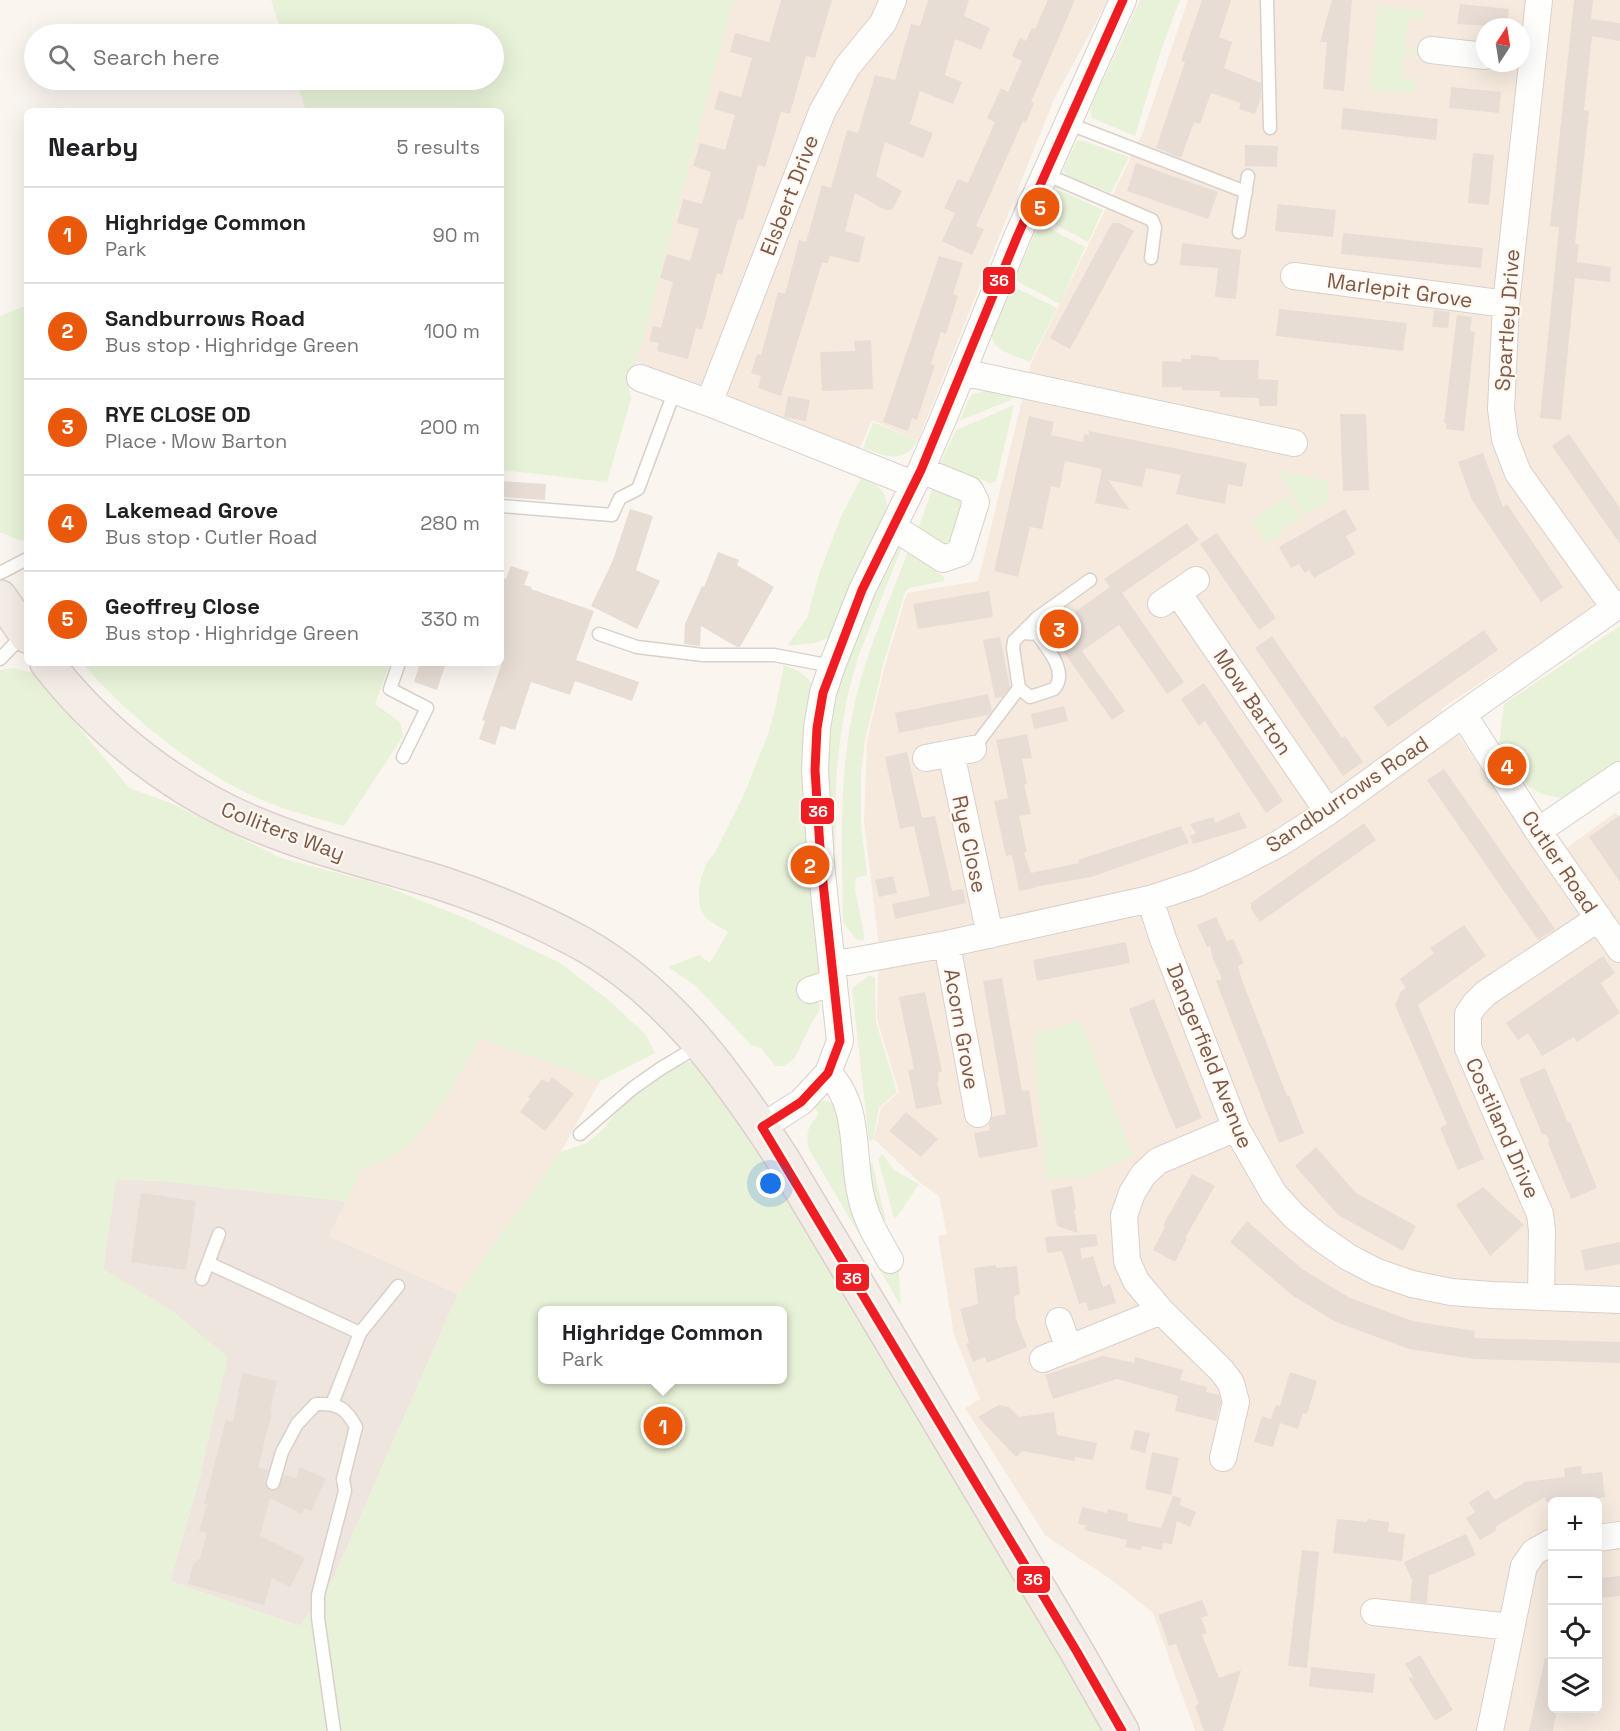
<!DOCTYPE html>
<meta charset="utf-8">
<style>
:root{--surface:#fff;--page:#f6f6f6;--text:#202124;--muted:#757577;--line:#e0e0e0;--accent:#ea580c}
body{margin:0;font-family:"Space Grotesk",sans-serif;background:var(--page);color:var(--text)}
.controls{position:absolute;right:18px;bottom:18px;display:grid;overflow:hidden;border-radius:9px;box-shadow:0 6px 24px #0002}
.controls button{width:54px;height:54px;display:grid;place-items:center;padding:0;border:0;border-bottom:2px solid var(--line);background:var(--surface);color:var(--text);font:30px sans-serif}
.compass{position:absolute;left:1476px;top:18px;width:54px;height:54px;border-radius:50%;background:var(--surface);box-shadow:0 6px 24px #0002;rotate:12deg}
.you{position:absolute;left:771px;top:1184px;width:21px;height:21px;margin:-15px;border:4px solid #fff;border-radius:50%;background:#1a73e8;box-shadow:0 0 0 9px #1a73e833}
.badge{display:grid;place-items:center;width:39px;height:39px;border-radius:50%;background:var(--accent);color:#fff;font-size:20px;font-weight:700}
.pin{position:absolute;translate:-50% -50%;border:3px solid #fff;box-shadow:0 2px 6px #0006}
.popup{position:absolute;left:538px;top:1306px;width:249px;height:78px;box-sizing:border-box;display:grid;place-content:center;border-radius:9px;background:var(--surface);filter:drop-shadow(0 2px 4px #0005);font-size:20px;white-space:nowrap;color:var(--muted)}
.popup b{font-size:22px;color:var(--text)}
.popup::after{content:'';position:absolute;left:50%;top:100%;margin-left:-12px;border:12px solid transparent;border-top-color:var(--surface)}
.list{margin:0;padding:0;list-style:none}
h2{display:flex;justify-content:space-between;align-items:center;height:78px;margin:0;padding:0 24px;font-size:26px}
h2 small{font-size:20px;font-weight:400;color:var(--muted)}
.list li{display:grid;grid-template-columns:39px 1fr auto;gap:18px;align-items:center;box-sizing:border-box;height:96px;padding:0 24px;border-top:2px solid var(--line)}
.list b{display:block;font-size:22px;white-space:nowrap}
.list p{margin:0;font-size:20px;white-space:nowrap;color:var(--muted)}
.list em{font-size:20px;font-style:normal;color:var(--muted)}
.icon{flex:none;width:33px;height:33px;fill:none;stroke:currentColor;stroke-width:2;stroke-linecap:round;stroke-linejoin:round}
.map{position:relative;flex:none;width:1620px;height:1731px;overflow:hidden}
.search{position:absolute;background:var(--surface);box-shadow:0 6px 24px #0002;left:24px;top:24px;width:480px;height:66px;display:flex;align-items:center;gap:15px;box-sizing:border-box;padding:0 21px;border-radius:33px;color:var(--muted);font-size:22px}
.panel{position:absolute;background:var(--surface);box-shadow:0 6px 24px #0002;left:24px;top:108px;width:480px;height:558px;border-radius:9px}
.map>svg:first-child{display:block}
.residential{fill:#f6eadf;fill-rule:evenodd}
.industrial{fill:#ede5de}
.green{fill:#e8f2d8;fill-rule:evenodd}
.building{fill:#e7ddd5}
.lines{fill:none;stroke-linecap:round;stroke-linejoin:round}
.service-casing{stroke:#d9d0cb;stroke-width:15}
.minor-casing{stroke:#d9d0cb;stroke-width:28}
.trunk-casing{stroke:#dcd0ca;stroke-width:36}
.service{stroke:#fefefd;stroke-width:12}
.minor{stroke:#fefefd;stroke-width:26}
.trunk{stroke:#f4ece6;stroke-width:33}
.bus-1-casing{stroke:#fff9f2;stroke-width:14}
.bus-1{stroke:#ee1d23;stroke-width:9}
.labels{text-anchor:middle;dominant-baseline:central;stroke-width:4.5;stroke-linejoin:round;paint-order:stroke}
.street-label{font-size:21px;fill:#7e5848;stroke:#fff9f2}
.line-badge{stroke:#fff9f2;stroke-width:2}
.badge-label{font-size:16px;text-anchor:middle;font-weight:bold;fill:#fff}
</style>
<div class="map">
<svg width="1620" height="1731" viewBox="0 0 1620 1731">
<rect width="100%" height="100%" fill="#faf5ef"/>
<!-- residential -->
<path class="residential" d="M733 0H1108L1054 99 918 441 872 420 859 450 637 362Z
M1188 0H1620V590L1441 709 1545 864 1616 812 1620 818V1731H1195L1153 1613 1113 1581 1045 1535 965 1408 980 1399 954 1335 938 1236 947 1234 939 1196 918 1181 874 1139 881 1108 899 1092 877 1019 879 945 864 823 867 740 885 665 907 593 978 581 1031 363 1143 132ZM1485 27H1521V63H1485ZM1552 1502H1598V1708H1552Z
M480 1038 600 1081 561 1152 458 1294 329 1236 361 1170 391 1157 449 1093Z"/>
<!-- industrial -->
<path class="industrial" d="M116 1179 163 1181 346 1201 329 1236 458 1294 333 1579 300 1626 170 1581 199 1480 227 1357 103 1269Z"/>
<!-- green -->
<path class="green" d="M271 0H733L637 362 627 379 631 399 607 482 501 470V111H306L296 80H494V34H282Z
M1140 0H1180L1160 53 1135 136 1092 118 1090 109Z
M1378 6 1425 11 1424 19 1408 18 1405 49 1421 51 1420 55 1405 53 1403 78 1416 79 1414 94 1370 90Z
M1081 140 1129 157 1111 193 1068 176 1063 170 1077 141Z
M1055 190 1063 192 1103 210 1088 242 1042 217Z
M1039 223 1085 247 1060 304 1015 280Z
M1012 286 1057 308 1030 362C1017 356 992 351 992 335Z
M27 305V541L16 539 0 532V316Z
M987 390 1012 395 1013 399 959 421 971 395Z
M1014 405 996 481 990 483 940 464 956 430Z
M873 422 918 441C902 465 886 456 863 448Z
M1278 471 1327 481 1329 499 1327 502 1304 515Z
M861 478C880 485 886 491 888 512L831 637 815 643 787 646 807 618 819 574 841 517Z
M933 487 957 496 961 502C959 517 959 540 942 545L918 529Z
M1287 496 1302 517 1281 530 1282 533 1266 543 1251 520Z
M902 547 858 657 847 697 839 747 836 784 835 879 826 804V729L839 673 891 552Z
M908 551 944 577V581L909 588 905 592 883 665 865 740 861 772V824L867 875 856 878 855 889 864 934 863 941 856 939 843 922C842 851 838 777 854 707 865 654 889 603 908 551Z
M1620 626V762L1573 795 1560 798 1542 794 1528 786 1499 746 1504 704Z
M83 663H390L375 704 400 722 403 736 344 826C316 818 287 811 260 799 202 775 123 713 83 663Z
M784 665C797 670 809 675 814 689L811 856H805L807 872H812L821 974 819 1011 811 1024 795 1058 784 1066H775L761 1048 751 1045 696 986 668 967 699 955 710 963 728 932C721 927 708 922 704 915 693 899 701 865 715 853L743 797 767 737 775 710Z
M14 668 35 674 129 788 173 804 281 858 382 885 465 918 560 963 611 1002 646 1035 655 1053 600 1081 480 1038 449 1093 417 1139 391 1157 361 1170 346 1201 163 1181 116 1180 103 1269 170 1309 228 1357 199 1480 170 1581 300 1626 333 1579 458 1294 561 1152 587 1143 600 1132 629 1098 662 1075 687 1062 700 1063 746 1127 1054 1638 1103 1731H0V670ZM543 1310H783V1380H543Z
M869 975 875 978 876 1022 897 1092 879 1108 873 1140 869 1141 852 989Z
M1080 1020 1133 1156 1089 1176 1045 1180 1034 1034Z
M821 1101 830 1102 839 1107 898 1262 901 1306 809 1149C805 1133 808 1126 819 1114L813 1106Z
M882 1154 894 1170 919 1184 897 1217 894 1218 878 1159Z
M872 1162 886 1221 877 1220 866 1168Z"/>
<!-- building -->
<path class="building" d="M781 0H832L815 58 806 56 790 114 781 112 765 167 758 165 743 220 738 219 722 275 717 273 702 330 696 328 688 359 657 351 659 343 649 341 653 326 661 328 673 282 660 278 667 254 690 261 699 229 677 223 683 199 702 204 711 172 693 166 700 143 725 150 735 115 714 109 719 91 741 97 752 58 730 52 735 33 769 42Z
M928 0H969L964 16 990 28 981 50 955 39 945 75 962 82 953 104 920 91 910 124 933 133 923 158 885 142 876 176 902 191 892 210H885L855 193 845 231 865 237 859 263 830 256 828 263H822L781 396 758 388 761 376 751 373 757 354 761 355 778 292 785 294 799 240 806 242 822 185 831 188 847 130 858 133 875 75 895 80 911 24 920 26Z
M1048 0H1075L1031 102 1034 103 1026 123 1023 121 976 226 984 229 972 255 942 241 955 213 944 208 958 179 968 183 995 122 987 118 1001 88 1008 92 1022 61 1012 56 1020 38 1026 41 1032 28 1035 29Z
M1202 0H1231L1219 37 1232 42 1224 68 1261 83V98L1255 114 1239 109 1241 103 1211 93 1200 124 1194 122 1181 158 1156 148 1185 62 1181 61Z
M1332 0H1352L1344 91 1323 89 1327 42H1320Z
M1574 0H1593L1591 19 1620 23V41L1592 36 1584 110 1589 111 1575 244H1579L1577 262 1611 267 1610 282 1575 278 1561 420 1540 418 1559 227 1550 226Z
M1460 4 1509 9 1507 27 1457 24Z
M1451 87 1501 92 1499 113 1449 108Z
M1343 108 1438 119 1436 140 1341 129Z
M1245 145 1278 146 1277 167 1245 166Z
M1473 153 1494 155 1489 205 1468 203Z
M1136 163 1218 192 1208 219 1127 191Z
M1278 204 1336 210 1333 237 1275 231Z
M1112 223H1119L1134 231 1070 349 1050 338Z
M1343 233 1483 248 1481 268 1341 254Z
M1182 243 1241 250 1236 299 1215 297 1218 268 1180 265Z
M939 256 963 263 953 294 958 296 946 334 941 332 931 364 935 365 917 420 912 418 908 431 883 422Z
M1279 309 1407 323 1403 351 1276 336Z
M1434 310 1450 312 1448 328 1432 327Z
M1457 315 1472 317 1470 331 1475 332 1464 431 1446 429V423H1444Z
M871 340 873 389 822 391 820 352 855 351 854 341Z
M1191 355 1219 357V360H1259L1258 379 1278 380 1277 406H1259V398L1220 397V391L1182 390V387H1162V361L1182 362V359H1191Z
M788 396 810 400 806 421 784 417Z
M1340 414H1366L1369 490 1343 491Z
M1029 416 1054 422 1051 435 1083 442 1084 434 1089 435V431L1247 463 1242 487 1228 484 1225 504 1195 498 1176 494 1181 475 1146 468 1142 487 1108 480 1130 510 1095 503 1102 469 1065 461 1060 488 1051 486 1042 529 1030 527 1018 577 994 571Z
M1569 434 1620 508V544L1552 446Z
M1483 453 1503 507 1507 504 1563 587 1541 602 1472 500 1458 462Z
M501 481 546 484 545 500 501 497Z
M630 509 653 516 636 570 660 581 637 629 591 606 613 560Z
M1345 509 1357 530 1346 536 1356 554 1314 578 1309 570 1305 573 1299 564 1291 568 1279 547Z
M1187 523 1199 540 1122 593 1184 682 1167 694 1119 625 1082 651 1125 711 1112 720 1058 644 1061 642 1052 628 1110 587 1104 579Z
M1217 533 1276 618 1259 630 1200 544Z
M718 552 739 560 737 565 774 587 740 647H737L701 626 700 646 684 644 685 624 702 586 704 587Z
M511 566 529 572 524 585 532 587 531 589 594 611 576 660 639 682 632 701 575 681 570 695 531 682 515 730 501 726 495 745 479 739 485 721 482 720 501 666V577L506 579Z
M989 591 993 617 918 629 913 604Z
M1484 630 1498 650 1388 727 1373 707Z
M1272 636 1342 738 1345 736 1363 762 1343 776 1255 648Z
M1000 637 1010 687 1002 697 995 698 983 640Z
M420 663H446L437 690 414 682Z
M1204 683 1283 801 1266 813 1205 721 1199 726 1181 699Z
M988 694 992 711 988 715 899 733 895 713Z
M1064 706 1068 721 1034 729 1031 714Z
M1027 734 1032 758 1022 759 1027 784 1024 785 1031 814 1019 816 1027 852 1024 853 1031 873 1079 863 1078 860 1181 826 1189 843 1091 877 1034 887 1035 888 1019 891 1012 855 1006 856 994 801 1008 798 996 740Z
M907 752 922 818 935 816 952 891 963 889 966 903 895 919 892 904 930 896 914 826 900 829 885 757Z
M1444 769 1555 929 1538 940 1427 780Z
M1239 812 1247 828 1193 844 1190 836 1196 833 1190 824 1213 817 1215 823Z
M1620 815V882L1589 837Z
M1364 823 1376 840 1260 922 1251 909V903Z
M893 876 897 893 879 897 875 880Z
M1216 917 1227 941 1233 939 1244 963 1238 966 1242 980 1287 1096 1289 1095 1304 1133 1279 1143 1219 989 1216 981 1222 979 1213 959 1210 946 1207 947 1197 925Z
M1464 925 1486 956 1418 1005 1484 1159 1458 1170 1440 1128 1447 1124 1395 1005 1401 991 1406 988 1400 979 1434 953 1430 948Z
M1126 942 1130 963 1037 981 1033 960Z
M1603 956 1615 973 1601 983 1620 1013 1577 1042 1574 1037 1542 1056 1528 1033 1518 1040 1506 1023Z
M1002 978 1022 1091 1029 1090 1038 1147 979 1158 974 1133 990 1130 989 1124 992 1117 1006 1114 983 981Z
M925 992 942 1071 938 1073 939 1081H937L942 1104 916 1109 908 1070 914 1069 899 997Z
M1154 999 1202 1118 1176 1129 1149 1064 1129 1009Z
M1545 1068 1568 1123 1570 1122 1597 1188 1571 1199 1548 1143 1550 1142 1546 1135 1542 1134 1519 1079Z
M552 1077 574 1094 545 1131 520 1112 530 1099 528 1097 542 1079 548 1083Z
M906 1112 938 1139 921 1157 889 1131Z
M1316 1147 1356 1193 1416 1226 1403 1251 1338 1215 1295 1166Z
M1192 1174 1215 1186 1185 1238 1187 1239 1175 1262 1153 1250 1165 1227 1163 1226 1168 1216Z
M1072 1186 1076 1209 1074 1210 1078 1233 1057 1226 1051 1190Z
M1483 1187 1524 1225 1490 1256 1456 1205Z
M141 1193 196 1201 186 1270 131 1262Z
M1247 1221 1302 1269 1350 1298 1413 1321 1475 1331 1474 1338 1620 1342V1363L1475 1359 1409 1349 1336 1322 1293 1296 1230 1242Z
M1096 1234 1098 1246 1080 1248 1082 1259 1093 1256 1103 1287 1110 1284 1116 1303 1089 1311 1086 1302 1079 1304 1062 1251 1047 1253 1045 1237Z
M1620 1242V1264L1585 1271 1581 1250Z
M996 1265V1268L1017 1266 1020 1295 1014 1296 1016 1319 1027 1347 987 1363 985 1357 973 1362 966 1344 969 1343 960 1309 978 1304 974 1268Z
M1103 1356 1134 1363 1135 1357 1183 1370 1180 1380 1207 1387 1206 1392 1219 1395 1221 1402 1216 1421 1175 1411 1178 1396 1117 1379 1053 1399 1045 1375Z
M1290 1372 1317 1381 1307 1414 1303 1413 1298 1429 1280 1423 1273 1447 1254 1442 1262 1416 1271 1419 1276 1405 1280 1406Z
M242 1373 277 1381 270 1412H272L258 1467 268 1470 265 1481 267 1488 271 1491 278 1489 284 1475 296 1478 300 1467 326 1479 311 1511 304 1508 302 1514 270 1498 260 1536 305 1558 290 1587 272 1578 264 1605 188 1584 193 1565 200 1558 207 1533 199 1531 207 1505 204 1504 226 1420 233 1422Z
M999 1405 1009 1407 1019 1417 1054 1412 1057 1435 1097 1443 1093 1460 1075 1457V1461L1022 1451 1016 1457 978 1417Z
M1135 1430 1150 1433 1145 1453 1130 1449Z
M1152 1452 1179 1458 1171 1495 1145 1489Z
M1581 1466 1582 1474 1602 1472 1605 1497 1575 1502H1546L1545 1497 1495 1527 1497 1530 1480 1540 1466 1518 1475 1512 1469 1502 1488 1490 1495 1500 1525 1482 1565 1477 1564 1468Z
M1173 1496 1181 1498 1180 1505 1196 1512 1190 1527 1177 1521 1172 1544 1163 1543 1162 1550 1142 1546 1141 1550 1125 1547 1127 1540 1084 1530 1086 1525 1078 1524 1082 1507 1107 1513 1108 1509 1128 1514 1127 1521 1161 1528Z
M1337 1519 1367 1522V1519L1389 1522 1388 1532 1405 1534 1402 1561 1333 1553Z
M1466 1534 1476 1555 1429 1576 1427 1603 1410 1601 1412 1580 1404 1562Z
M1302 1550 1319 1552 1307 1668 1288 1666Z
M1620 1576V1596L1598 1598V1578Z
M1202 1600 1208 1615 1201 1618 1207 1633 1202 1635 1219 1678 1241 1670 1223 1731H1204L1195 1706 1199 1704 1176 1644 1169 1646 1158 1615Z
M1420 1655 1453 1710 1435 1721 1408 1677 1414 1678 1405 1664Z
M1545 1658 1552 1659V1708H1557L1553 1731H1529Z
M1311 1667 1375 1674 1373 1693 1309 1687Z"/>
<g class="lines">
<!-- service casing -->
<g class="service-casing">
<path id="service" d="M1267 0 1270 128
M1067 123 1246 192
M1045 174 1152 220 1155 227 1151 258
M1239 232 1248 176
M501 506 612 515 620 498 638 489 675 390
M0 573 27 559
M599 634 637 647 703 655H774L832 666
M0 659 24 634
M399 663 390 689 427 708 403 757
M1019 688 1030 697 1054 689C1069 672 1047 648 1037 634L1024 633
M973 749 1019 688 1013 648 1014 641 1037 618 1090 580
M580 1134 633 1088 660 1069 700 1045
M208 1263 360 1333
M202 1279 219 1234
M332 1404 360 1333 398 1286
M273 1483 282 1452 297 1424 316 1404C338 1403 346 1408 356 1427L343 1479 345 1491 318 1595V1618L334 1731"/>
</g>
<!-- minor casing -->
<g class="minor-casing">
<path id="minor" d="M1539 0 1506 304 1501 409 1505 439 1518 473 1614 607
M1431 50 1485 56
M1294 276 1506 304
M962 372 1294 443
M640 378 709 403 913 484
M709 403 822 112 847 67 883 23 893 0
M893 527 943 559 960 553 976 502 970 490 921 470
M1178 593 1328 812
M1161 604 1196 580
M1463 714 1538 831 1620 949
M951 753 990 935
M926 758 973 749
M1538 831 1620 775
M1150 899 1163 939 1236 1128 1274 1194 1294 1216 1318 1236 1348 1257 1377 1272 1412 1284 1451 1292 1492 1295 1620 1300
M947 944 978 1114
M832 962H848L947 944 1150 899 1198 883 1236 866 1280 843 1328 812 1463 714 1620 604
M810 990 834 982
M828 1073C861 1105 851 1154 861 1196 866 1220 878 1239 890 1260
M762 1127 801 1102 828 1073 840 1041 821 864 815 770 817 728 823 693 832 666 862 590 921 470 944 417 1017 237 1123 0
M1541 1297 1542 1231 1540 1214 1468 1048V1014L1475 1004 1486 993 1599 918
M1059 1321 1069 1349
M1043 1359 1161 1311
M1223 1458 1236 1402 1231 1383 1222 1371 1161 1311 1136 1281 1127 1261 1124 1216 1132 1193 1143 1175 1158 1161 1236 1128
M1598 1538 1620 1535
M1374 1612 1511 1627
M1490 1731 1524 1566 1534 1552 1552 1542"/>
</g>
<!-- trunk casing -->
<g class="trunk-casing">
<path id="trunk" d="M0 597 27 636
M47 663C102 734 179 794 263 827 320 850 379 864 438 882 487 898 535 918 581 943 669 992 728 1075 782 1158L1077 1652 1122 1731"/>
</g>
<!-- service -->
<use href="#service" class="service"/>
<!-- minor -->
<use href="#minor" class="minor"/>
<!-- trunk -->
<use href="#trunk" class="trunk"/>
<!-- bus-1 casing -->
<g class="bus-1-casing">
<path id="bus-1" d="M762 1127 801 1102 828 1073 840 1041 821 864 815 770 817 728 823 693 862 590 921 470 1017 237 1123 0
M762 1127 1077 1652 1122 1731"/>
</g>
<!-- bus-1 -->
<use href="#bus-1" class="bus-1"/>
</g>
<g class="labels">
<!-- street labels -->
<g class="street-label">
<text transform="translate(789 195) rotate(-69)">Elsbert Drive</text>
<text transform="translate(1400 290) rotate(8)">Marlepit Grove</text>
<text transform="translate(1507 320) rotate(-86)">Spartley Drive</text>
<text transform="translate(1253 702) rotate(56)">Mow Barton</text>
<text transform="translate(1347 794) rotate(-34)">Sandburrows Road</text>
<text transform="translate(283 831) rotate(21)">Colliters Way</text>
<text transform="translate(970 844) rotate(78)">Rye Close</text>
<text transform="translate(1560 862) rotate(56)">Cutler Road</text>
<text transform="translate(962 1029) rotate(80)">Acorn Grove</text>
<text transform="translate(1210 1056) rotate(68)">Dangerfield Avenue</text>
<text transform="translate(1503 1128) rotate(66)">Costiland Drive</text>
</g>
</g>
<g class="line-badge">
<rect x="982" y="266" width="34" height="29" rx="6" fill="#ee1d23"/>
<rect x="800" y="797" width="35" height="28" rx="6" fill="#ee1d23"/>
<rect x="835" y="1263" width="35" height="29" rx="6" fill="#ee1d23"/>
<rect x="1016" y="1565" width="35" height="29" rx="6" fill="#ee1d23"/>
</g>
<g class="badge-label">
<text x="999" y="286">36</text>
<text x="818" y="817">36</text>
<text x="852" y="1284">36</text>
<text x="1033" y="1585">36</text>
</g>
</svg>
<div class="controls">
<button>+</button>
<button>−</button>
<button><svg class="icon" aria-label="locate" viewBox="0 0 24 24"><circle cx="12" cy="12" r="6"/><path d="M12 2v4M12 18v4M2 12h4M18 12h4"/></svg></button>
<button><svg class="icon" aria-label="layers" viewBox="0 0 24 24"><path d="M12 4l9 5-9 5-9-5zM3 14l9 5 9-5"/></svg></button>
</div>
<svg class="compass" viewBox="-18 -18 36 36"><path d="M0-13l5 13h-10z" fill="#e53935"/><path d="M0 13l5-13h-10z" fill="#757577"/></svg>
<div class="you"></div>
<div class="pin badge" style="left:663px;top:1426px">1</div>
<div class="popup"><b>Highridge Common</b>Park</div>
<div class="pin badge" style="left:810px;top:865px">2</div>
<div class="pin badge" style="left:1059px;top:629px">3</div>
<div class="pin badge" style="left:1507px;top:766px">4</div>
<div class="pin badge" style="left:1040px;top:207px">5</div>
<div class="search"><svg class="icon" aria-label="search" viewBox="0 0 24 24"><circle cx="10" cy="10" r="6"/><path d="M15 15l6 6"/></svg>Search here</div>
<section class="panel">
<h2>Nearby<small>5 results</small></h2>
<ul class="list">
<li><span class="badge">1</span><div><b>Highridge Common</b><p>Park</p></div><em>90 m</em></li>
<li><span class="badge">2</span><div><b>Sandburrows Road</b><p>Bus stop · Highridge Green</p></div><em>100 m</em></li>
<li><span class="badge">3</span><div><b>RYE CLOSE OD</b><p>Place · Mow Barton</p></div><em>200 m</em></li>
<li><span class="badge">4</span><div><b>Lakemead Grove</b><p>Bus stop · Cutler Road</p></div><em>280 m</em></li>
<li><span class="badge">5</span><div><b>Geoffrey Close</b><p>Bus stop · Highridge Green</p></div><em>330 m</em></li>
</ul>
</section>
</div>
